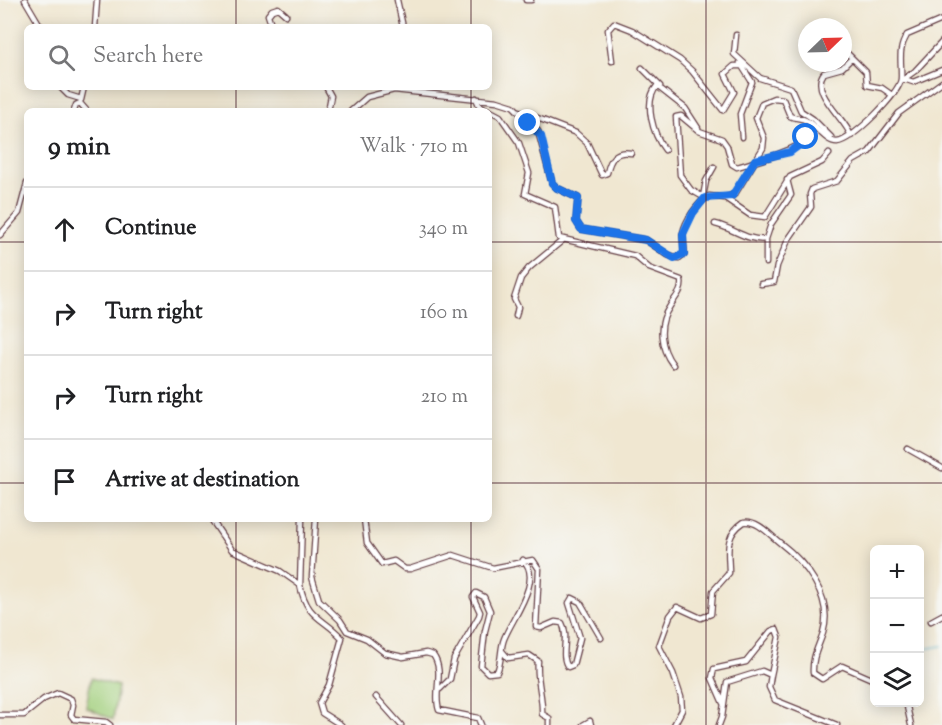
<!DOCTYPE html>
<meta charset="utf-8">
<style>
:root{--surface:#fff;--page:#f2f2f2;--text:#202124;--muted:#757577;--line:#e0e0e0}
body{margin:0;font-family:"Sorts Mill Goudy",serif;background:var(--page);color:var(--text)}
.controls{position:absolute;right:18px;bottom:18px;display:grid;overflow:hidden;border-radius:9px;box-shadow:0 3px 15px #0003}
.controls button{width:54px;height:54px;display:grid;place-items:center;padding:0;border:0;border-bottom:2px solid var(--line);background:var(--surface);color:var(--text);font:30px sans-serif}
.compass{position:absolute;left:798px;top:18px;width:54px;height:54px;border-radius:50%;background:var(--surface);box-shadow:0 3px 15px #0003;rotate:67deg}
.stop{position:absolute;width:18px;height:18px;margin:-14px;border:4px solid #1a73e8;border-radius:50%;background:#fff}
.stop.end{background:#1a73e8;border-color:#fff;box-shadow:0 2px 6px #0008}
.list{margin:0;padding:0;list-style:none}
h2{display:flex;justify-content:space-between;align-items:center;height:78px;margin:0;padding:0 24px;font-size:26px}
h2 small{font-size:20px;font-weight:400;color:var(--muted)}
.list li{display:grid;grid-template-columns:39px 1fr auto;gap:18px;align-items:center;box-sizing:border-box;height:84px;padding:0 24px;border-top:2px solid var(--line)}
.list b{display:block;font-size:22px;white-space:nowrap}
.list em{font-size:20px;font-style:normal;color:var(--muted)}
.icon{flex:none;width:33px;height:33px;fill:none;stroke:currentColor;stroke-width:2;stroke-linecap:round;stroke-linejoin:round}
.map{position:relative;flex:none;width:942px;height:725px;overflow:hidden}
.search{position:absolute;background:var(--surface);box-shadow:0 3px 15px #0003;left:24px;top:24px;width:468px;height:66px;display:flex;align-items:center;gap:15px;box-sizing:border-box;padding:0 21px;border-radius:9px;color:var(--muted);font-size:22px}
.panel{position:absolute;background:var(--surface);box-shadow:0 3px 15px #0003;left:24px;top:108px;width:468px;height:414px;border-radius:9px}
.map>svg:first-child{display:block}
.green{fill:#a3d07e;stroke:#767854;stroke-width:1.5}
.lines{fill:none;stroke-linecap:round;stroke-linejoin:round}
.stream{stroke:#50b3cf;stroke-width:1.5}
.minor-casing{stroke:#633d44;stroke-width:7}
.minor{stroke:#fff;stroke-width:4.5}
.route{stroke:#1a73e8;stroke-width:8}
.grid{fill:none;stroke:#4a1f2b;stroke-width:1.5;stroke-opacity:0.55}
</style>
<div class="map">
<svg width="942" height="725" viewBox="0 0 942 725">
<rect width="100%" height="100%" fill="#f6f6f2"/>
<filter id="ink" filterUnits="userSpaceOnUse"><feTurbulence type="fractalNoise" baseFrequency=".0167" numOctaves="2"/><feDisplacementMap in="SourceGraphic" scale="12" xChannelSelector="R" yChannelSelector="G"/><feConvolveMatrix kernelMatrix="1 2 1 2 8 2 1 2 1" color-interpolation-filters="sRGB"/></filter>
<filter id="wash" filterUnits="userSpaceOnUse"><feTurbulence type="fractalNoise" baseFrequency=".008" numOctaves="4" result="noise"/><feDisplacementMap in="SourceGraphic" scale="24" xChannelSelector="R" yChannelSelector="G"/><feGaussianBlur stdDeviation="1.35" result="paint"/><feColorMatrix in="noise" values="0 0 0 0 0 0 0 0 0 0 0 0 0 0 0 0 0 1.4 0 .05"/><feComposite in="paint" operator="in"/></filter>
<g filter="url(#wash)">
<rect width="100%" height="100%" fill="#f0e7d1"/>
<!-- green -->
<path class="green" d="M91 678 118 686 113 720 86 707Z"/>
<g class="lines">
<!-- stream -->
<path class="stream" d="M924 649 942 646"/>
</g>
</g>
<g filter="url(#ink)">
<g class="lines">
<!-- minor casing -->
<g class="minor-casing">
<path id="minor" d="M25 0 41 27
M397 0 403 27
M526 0H531
M95 27 97 0
M272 27 268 15 272 10 278 8 286 15
M736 35 734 54 760 78 791 88 801 111 813 119 831 137
M843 49 866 72 867 85 882 88 892 95
M612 61 608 30 614 23 632 30 680 60 692 71 723 110 734 92 725 74 734 66H741
M740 63 752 82 740 114 742 137
M642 68 660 86
M904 79 913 82 942 70
M901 81 915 71 942 42
M60 87 68 95 81 99
M326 87 331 96 328 111
M476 98 479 105 500 116 519 143 529 173 525 194 555 207 559 238 635 256 649 268 681 280C683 292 675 297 670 306 657 325 660 348 673 365
M81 100 84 87
M517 110 576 133 587 143 602 175 607 173C610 159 615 150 631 153
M74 111 76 105 80 103 87 111
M351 111 367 97 394 90 497 101 513 106 538 131 552 183 557 188 578 198 576 221 581 229 646 240 668 255 679 258 684 254C685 247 682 240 683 233 685 221 698 202 709 196L725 198 735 194 763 148 764 138 756 118 762 103 774 98 783 99 790 116C795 119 801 117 807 121 816 126 826 142 837 142 852 141 900 93 901 79 902 62 897 51 907 35L942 20
M851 136C846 119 809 92 824 73L842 68 852 58
M665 150C653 134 643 102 657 86L685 108 698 128
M703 197 706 181 714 167
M705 198 691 190 680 175 676 117 681 116 699 131 722 139 727 146 732 164 737 167C757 161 791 152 806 140L805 132
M725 198 750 215 765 217 790 177 822 162 829 154
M715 224C733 228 748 242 766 239
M0 235 19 213 27 183
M766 263V239L771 224 791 195 787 180
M761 284 774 282 777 266 788 240 811 207 810 194 812 189 837 181 853 161 869 152 899 113 942 82
M516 316 518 307 514 299 521 278 529 268 563 240
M908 449 942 468
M211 519 232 550 280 571 300 585C307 619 323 617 342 638L329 685 319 703 322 713 341 725
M316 519 312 577 319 600 340 620 347 631 367 639 385 653 403 657 426 653 433 655C445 671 433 693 439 710L478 718 481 725
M364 519 367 543 382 564 394 561 405 569H410L453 555 493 568 533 560 539 569 536 627 541 628 555 622 562 623C570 637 559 655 568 667L573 665 580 638 569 603 572 598 580 602 601 638
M300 585 302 519
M931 621 942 615
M502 651 508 658 529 655 538 661C536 680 543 696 542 714L549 718V725
M440 689 450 679 454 659 479 616 480 612 473 597 476 593 484 597 490 611 485 631 481 666 488 673 497 672C502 661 500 649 504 639 512 618 544 579 523 560
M376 697 401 725
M906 702 911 725
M723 703 712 678 714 669 746 662 771 631 776 629 779 637 771 675
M0 715H24L44 699 58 693 71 699 73 705 71 715 74 719 106 722 110 725
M583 725 590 721 591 725
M674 725 682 710 681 697 673 673 659 646 670 616 677 607 701 618 711 614 713 591 729 573C729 553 723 536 744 522 757 520 769 534 779 542 805 562 834 597 823 633 818 648 812 657 813 673L822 679 842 666 874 680
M719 725 722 717 727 682 762 671 771 675 769 687 775 700 837 725"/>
</g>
<!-- minor -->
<use href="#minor" class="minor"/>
</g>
</g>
<g class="lines" filter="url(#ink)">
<!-- route -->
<path class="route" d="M528 123 541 136 552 183 557 188 578 198 576 221 581 229 646 240 674 258 684 254 683 234 693 213 705 198 732 196 755 160 790 152 806 140V137"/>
</g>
<!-- grid -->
<path class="grid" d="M236 0V27M471 0V27M706 0V725M236 87V111M471 87V111M0 242H27M489 242H942M0 483H27M489 483H942M236 519V725M471 519V725"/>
</svg>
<div class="controls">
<button>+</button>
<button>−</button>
<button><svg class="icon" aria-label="layers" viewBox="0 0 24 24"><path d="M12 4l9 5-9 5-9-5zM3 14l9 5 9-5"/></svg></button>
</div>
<svg class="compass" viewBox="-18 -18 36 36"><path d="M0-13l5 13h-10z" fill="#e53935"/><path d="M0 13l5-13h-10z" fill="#757577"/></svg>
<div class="stop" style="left:806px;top:137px"></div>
<div class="stop end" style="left:528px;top:123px"></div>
<div class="search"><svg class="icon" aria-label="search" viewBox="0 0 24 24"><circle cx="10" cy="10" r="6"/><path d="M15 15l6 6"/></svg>Search here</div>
<section class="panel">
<h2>9 min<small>Walk · 710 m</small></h2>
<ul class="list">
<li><svg class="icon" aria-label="ahead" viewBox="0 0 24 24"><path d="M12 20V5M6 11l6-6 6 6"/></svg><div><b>Continue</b></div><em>340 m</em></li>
<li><svg class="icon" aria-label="right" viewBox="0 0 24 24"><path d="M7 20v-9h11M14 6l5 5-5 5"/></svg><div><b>Turn right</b></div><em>160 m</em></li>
<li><svg class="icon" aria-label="right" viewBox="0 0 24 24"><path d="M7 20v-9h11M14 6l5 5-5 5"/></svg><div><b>Turn right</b></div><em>210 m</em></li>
<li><svg class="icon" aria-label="arrive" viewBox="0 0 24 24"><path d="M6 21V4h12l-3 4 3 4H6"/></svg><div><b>Arrive at destination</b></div></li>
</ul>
</section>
</div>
